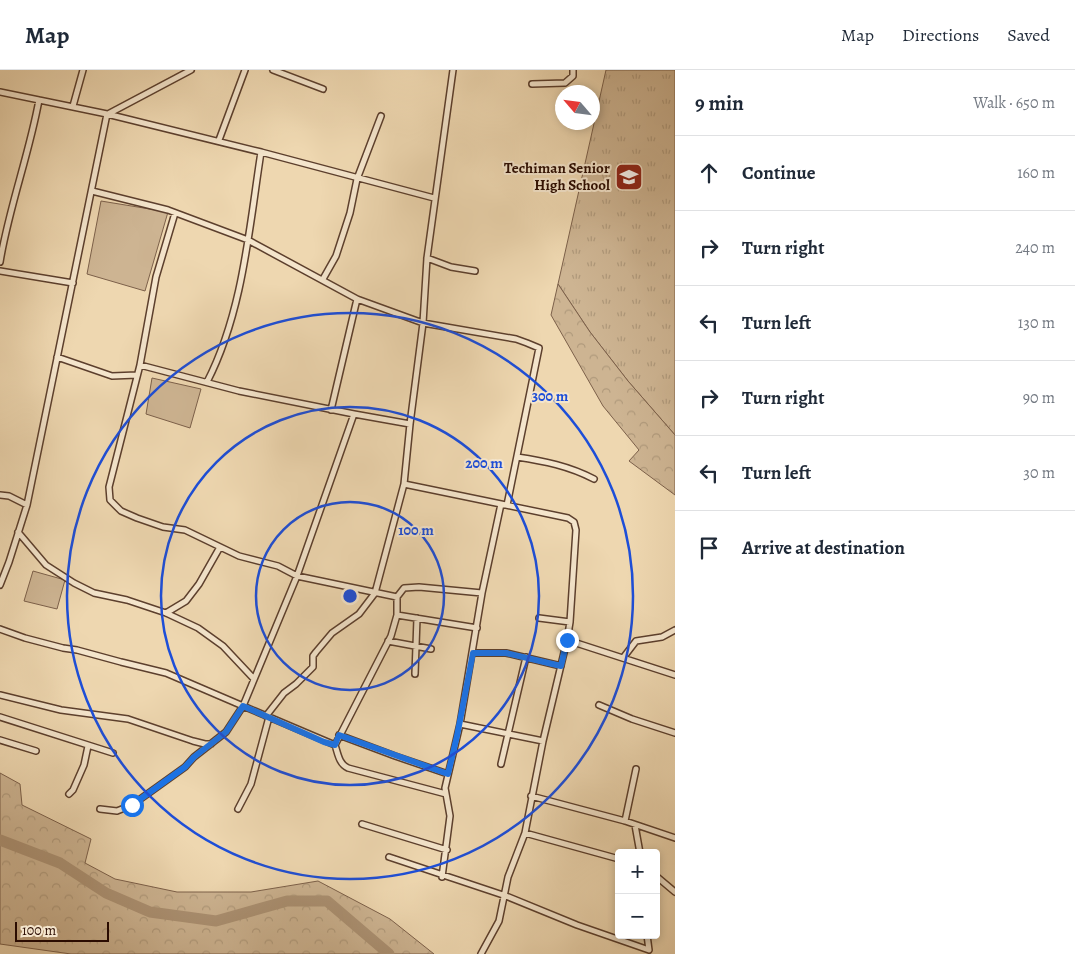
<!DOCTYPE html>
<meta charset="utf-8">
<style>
:root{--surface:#fff;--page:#f2f2f3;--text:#1f2937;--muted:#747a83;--line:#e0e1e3}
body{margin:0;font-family:Alegreya,serif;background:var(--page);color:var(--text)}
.controls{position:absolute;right:15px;bottom:15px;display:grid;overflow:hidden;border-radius:5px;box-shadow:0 2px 8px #0003}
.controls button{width:45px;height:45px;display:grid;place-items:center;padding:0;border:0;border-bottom:1px solid var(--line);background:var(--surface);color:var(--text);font:25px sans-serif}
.compass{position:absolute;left:555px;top:15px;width:45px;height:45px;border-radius:50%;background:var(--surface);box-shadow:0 2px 8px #0003;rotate:298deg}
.scale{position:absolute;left:15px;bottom:12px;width:94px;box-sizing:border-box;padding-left:5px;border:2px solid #2b0c01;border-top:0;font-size:14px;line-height:18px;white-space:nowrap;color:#2b0c01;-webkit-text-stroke:4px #f4e5cc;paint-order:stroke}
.stop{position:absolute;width:15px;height:15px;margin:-11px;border:4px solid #1a73e8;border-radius:50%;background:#fff}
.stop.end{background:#1a73e8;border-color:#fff;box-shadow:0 1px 5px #0008}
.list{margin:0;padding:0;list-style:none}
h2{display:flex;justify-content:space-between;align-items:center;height:65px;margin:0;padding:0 20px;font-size:21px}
h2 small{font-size:16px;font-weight:400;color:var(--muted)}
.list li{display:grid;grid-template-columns:32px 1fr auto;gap:15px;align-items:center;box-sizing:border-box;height:75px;padding:0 20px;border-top:1px solid var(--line)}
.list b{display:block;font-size:19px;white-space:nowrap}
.list em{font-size:16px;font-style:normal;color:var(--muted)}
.icon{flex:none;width:28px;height:28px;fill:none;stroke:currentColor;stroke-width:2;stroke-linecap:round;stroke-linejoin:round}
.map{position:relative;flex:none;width:675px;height:884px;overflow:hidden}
header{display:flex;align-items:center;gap:30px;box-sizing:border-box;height:70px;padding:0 25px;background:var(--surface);border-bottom:1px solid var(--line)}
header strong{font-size:24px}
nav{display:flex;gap:28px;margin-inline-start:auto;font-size:18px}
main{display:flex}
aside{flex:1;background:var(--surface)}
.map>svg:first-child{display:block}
.grass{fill:url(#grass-tufts);stroke:#7c604a}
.forest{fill:url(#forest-crowns);stroke:#7c604a}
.pitch{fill:#cdb492;stroke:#7c604a}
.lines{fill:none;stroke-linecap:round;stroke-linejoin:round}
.river{stroke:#ac9274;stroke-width:11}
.minor-casing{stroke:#5c3f2d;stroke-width:8}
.minor{stroke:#f4e5cc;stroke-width:5}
.route{stroke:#1a73e8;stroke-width:6}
.ring{fill:none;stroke:#1d4ed8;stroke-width:2.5}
.labels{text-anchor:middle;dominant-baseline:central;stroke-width:4;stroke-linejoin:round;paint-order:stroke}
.poi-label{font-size:15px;font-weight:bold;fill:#2b0c01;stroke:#f4e5cc;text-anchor:end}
.centre{fill:#1d4ed8;stroke:#f4e5cc;stroke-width:2.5}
.ring-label{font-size:15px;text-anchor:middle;font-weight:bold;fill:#1d4ed8;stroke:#f4e5cc;stroke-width:4;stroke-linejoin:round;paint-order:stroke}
</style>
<header>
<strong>Map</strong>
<nav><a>Map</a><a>Directions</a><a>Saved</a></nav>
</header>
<main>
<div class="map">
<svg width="675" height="884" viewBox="0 0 675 884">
<defs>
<pattern id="grass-tufts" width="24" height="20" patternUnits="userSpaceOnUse" patternTransform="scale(1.25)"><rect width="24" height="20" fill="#cdb492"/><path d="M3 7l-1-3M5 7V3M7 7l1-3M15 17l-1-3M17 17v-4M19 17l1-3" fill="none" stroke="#b09a7c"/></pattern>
<pattern id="forest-crowns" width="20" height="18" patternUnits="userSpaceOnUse" patternTransform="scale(1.25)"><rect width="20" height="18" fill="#cdb492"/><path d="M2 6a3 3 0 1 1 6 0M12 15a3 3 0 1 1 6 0" fill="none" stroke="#b09a7c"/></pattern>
</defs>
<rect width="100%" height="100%" fill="#eed7b0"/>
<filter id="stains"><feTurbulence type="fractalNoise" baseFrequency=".004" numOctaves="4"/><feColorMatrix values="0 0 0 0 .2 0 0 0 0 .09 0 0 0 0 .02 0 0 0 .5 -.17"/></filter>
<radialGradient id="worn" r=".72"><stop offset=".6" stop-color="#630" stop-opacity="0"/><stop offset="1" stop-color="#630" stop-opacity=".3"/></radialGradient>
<!-- grass -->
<path class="grass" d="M606 0H675V365L628 311 590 262 558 214Z"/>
<!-- forest -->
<path class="forest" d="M558 214 590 262 628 311 675 365V425L629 391 639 380 603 336 551 245Z
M0 703 20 714 22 735 91 769 85 793 115 809 177 822H251L318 811 390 849 434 884H71L0 874Z"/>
<!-- pitch -->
<path class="pitch" d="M101 131 168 142 145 221 87 204Z
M152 308 201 319 190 358 146 344Z
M33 501 65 510 57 539 24 531Z"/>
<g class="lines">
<!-- river -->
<path class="river" d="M0 770 60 793 106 823 150 842 216 851 287 831H327L389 884"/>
<!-- minor casing -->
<g class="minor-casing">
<path id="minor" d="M273 0 323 19
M532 14 565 13 573 6V0
M0 22 107 44 27 435 9 492 0 515
M73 36 83 0
M107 44 261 82C249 159 243 242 207 312
M108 44 191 0
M219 70 245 0
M261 82 434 128
M92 121 168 140 248 170 357 229 331 340
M175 143 156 207 140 295 109 417 110 430 121 441 137 448 163 457 185 460 239 486 278 496 297 506 397 527
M427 188 451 197 475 201
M0 192C9 137 29 85 39 30
M0 201 73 213
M323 209 336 186 350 143 357 109 381 46
M357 229 423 253 516 269 527 273 539 278 507 435
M57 287 112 306 137 305
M140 295 239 321 354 344 410 354 423 253 427 188 453 0
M517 387C544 391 569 396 594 409
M404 414 501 434 482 523 460 654 445 718 450 746 442 807
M0 425 9 426 27 435
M18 462 46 495 74 513 94 523 127 530 166 543 198 558 223 576 254 609
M166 543 186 531 199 514 220 477
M397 545 477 558
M539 548 570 552
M0 559 25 568 63 578 77 580 121 592 166 603 243 636 226 662 194 687 185 697 132 735 117 741 100 739
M567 570 675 605
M388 571 431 579
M473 583H506L561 596
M623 588 636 571 662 567 675 560
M415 604 417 548
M0 625 61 640 128 649 193 671 205 674H211
M599 635 632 649 675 663
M266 646 284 623 296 614 313 597V586L316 582 332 563 359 544 375 523 404 414 410 354
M0 647 113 683
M460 654 543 671
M339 665 395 686 448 704
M0 670 36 681
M335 675 243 636 297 506 354 344
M501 694 526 587
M69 724 73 720 84 695 88 676
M446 724 348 698C339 694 338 684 335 675L391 566 397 545V527L404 518 419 517 482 523
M531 726 625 751 675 768
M238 739 251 714 269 647
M625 751 636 699
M362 754 447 780
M635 755 640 783
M525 763 619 789
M389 787 506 826 577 855 649 880 647 865
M656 806 675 822
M481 884 499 851 508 807 525 763 543 671 567 570 570 552 576 460 574 452 568 448 501 434"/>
</g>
<!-- minor -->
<use href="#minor" class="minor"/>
</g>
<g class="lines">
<!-- route -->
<path class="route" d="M132 735 185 697 194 687 226 662 243 636 324 672 335 675 339 665 448 704 457 666 473 583H506L561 596 567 570"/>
</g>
<!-- distance rings -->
<g class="ring">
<circle cx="350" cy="526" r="94"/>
<circle cx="350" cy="526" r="189"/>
<circle cx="350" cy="526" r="283"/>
</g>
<!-- icons -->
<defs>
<g id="school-square" transform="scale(1.4375)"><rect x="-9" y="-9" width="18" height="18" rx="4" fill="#8f2418" stroke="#f4e5cc"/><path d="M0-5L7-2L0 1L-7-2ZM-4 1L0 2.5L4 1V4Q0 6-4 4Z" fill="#fff"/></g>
</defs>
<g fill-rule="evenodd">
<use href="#school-square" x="629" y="107"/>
</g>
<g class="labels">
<!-- poi labels -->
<g class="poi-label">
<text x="610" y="98">Techiman Senior<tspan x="610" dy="17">High School</tspan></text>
</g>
</g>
<circle cx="350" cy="526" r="8" class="centre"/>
<g class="ring-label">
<text x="550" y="331">300 m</text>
<text x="484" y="398">200 m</text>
<text x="416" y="465">100 m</text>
</g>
<rect width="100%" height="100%" filter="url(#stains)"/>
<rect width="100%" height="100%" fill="url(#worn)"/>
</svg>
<div class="controls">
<button>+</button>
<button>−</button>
</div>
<svg class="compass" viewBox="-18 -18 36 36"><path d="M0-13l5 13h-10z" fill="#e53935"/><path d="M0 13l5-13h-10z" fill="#747a83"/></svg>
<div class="scale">100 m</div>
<div class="stop" style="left:132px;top:735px"></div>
<div class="stop end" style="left:567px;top:570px"></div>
</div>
<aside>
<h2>9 min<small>Walk · 650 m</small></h2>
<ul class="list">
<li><svg class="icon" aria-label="ahead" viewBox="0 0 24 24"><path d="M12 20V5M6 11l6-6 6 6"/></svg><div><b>Continue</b></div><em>160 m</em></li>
<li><svg class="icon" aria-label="right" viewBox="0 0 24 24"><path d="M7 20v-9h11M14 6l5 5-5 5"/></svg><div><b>Turn right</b></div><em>240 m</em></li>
<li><svg class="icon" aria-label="left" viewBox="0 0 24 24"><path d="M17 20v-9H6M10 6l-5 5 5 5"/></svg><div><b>Turn left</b></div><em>130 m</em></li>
<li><svg class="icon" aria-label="right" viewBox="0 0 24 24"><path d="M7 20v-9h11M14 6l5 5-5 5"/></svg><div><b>Turn right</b></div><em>90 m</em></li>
<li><svg class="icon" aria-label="left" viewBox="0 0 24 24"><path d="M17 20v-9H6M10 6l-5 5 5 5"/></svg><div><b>Turn left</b></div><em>30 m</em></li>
<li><svg class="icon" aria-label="arrive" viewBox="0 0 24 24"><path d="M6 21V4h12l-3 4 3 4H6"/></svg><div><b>Arrive at destination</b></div></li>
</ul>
</aside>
</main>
